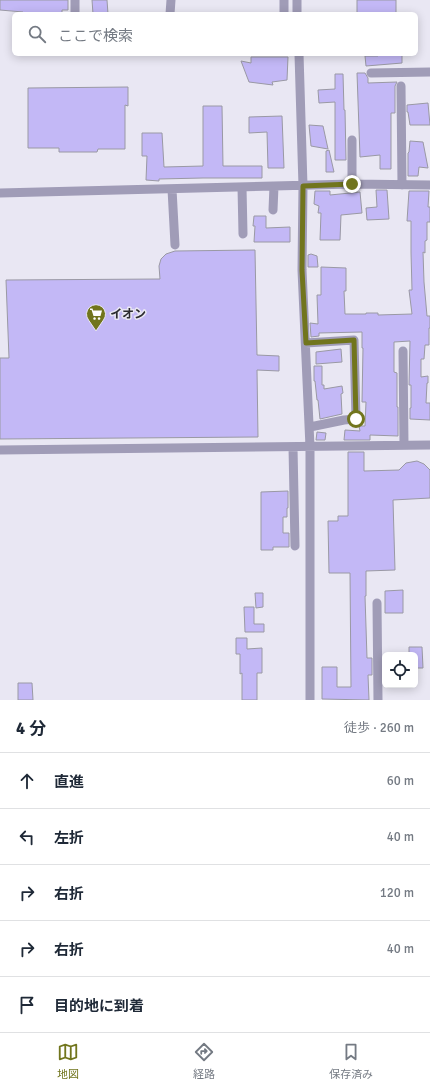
<!DOCTYPE html>
<html lang="ja">
<meta charset="utf-8">
<style>
:root{--surface:#fff;--page:#f2f2f3;--text:#1f2937;--muted:#747a83;--line:#e0e1e3;--accent:#71751d}
body{margin:0;font-family:Signika,"Noto Sans JP",sans-serif;background:var(--page);color:var(--text)}
.controls{position:absolute;right:12px;bottom:12px;display:grid;overflow:hidden;border-radius:6px;box-shadow:0 2px 10px #0003}
.controls button{width:36px;height:36px;display:grid;place-items:center;padding:0;border:0;border-bottom:1px solid var(--line);background:var(--surface);color:var(--text);font:20px sans-serif}
.stop{position:absolute;width:12px;height:12px;margin:-9px;border:3px solid #71751d;border-radius:50%;background:#fff}
.stop.end{background:#71751d;border-color:#fff;box-shadow:0 1px 4px #0008}
.list{margin:0;padding:0;list-style:none}
h2{display:flex;justify-content:space-between;align-items:center;height:52px;margin:0;padding:0 16px;font-size:17px}
h2 small{font-size:13px;font-weight:400;color:var(--muted)}
.list li{display:grid;grid-template-columns:26px 1fr auto;gap:12px;align-items:center;box-sizing:border-box;height:56px;padding:0 16px;border-top:1px solid var(--line)}
.list b{display:block;font-size:15px;white-space:nowrap}
.list em{font-size:13px;font-style:normal;color:var(--muted)}
.icon{flex:none;width:22px;height:22px;fill:none;stroke:currentColor;stroke-width:2;stroke-linecap:round;stroke-linejoin:round}
.map{position:relative;flex:none;width:430px;height:700px;overflow:hidden}
.search{position:absolute;background:var(--surface);box-shadow:0 2px 10px #0003;left:12px;right:12px;top:12px;height:44px;display:flex;align-items:center;gap:10px;box-sizing:border-box;padding:0 14px;border-radius:6px;color:var(--muted);font-size:15px}
.sheet{height:332px;background:var(--surface)}
nav{display:flex;justify-content:space-around;align-items:center;box-sizing:border-box;height:56px;border-top:1px solid var(--line);background:var(--surface);font-size:11px;color:var(--muted)}
nav a{display:grid;justify-items:center;gap:2px}
nav .on{color:var(--accent)}
.map>svg:first-child{display:block}
.building{fill:#c3b8f6;stroke:#9a99a4}
.lines{fill:none;stroke-linecap:round;stroke-linejoin:round}
.minor{stroke:#a09cb7;stroke-width:9}
.route{stroke:#71751d;stroke-width:5}
.labels{text-anchor:middle;dominant-baseline:central;stroke-width:3;stroke-linejoin:round;paint-order:stroke}
.poi-label{font-size:12px;font-weight:bold;fill:#2c2c30;stroke:#e9e7f3;text-anchor:start}
</style>
<div class="map">
<svg width="430" height="700" viewBox="0 0 430 700">
<rect width="100%" height="100%" fill="#e9e7f3"/>
<!-- building -->
<path class="building" d="M0 0H68V10H62V14H23V12L0 10Z
M92 0H107L108 14H93Z
M357 0H396V14H357Z
M378 54H402V63L366 66 365 56H378Z
M251 57H288L287 80 272 82 273 85 249 82 241 61 251 63Z
M357 73H365L368 78V83L397 82 395 86V113H391V169H380V155L360 157Z
M335 74H343L344 110H345L346 160H335V102L319 103 318 90 335 89Z
M128 87V106L125 105V149H98L97 152H59V148H28V88Z
M428 103 430 125H410L408 112H407V105Z
M203 106H222L223 166H262V178H203L159 179V181L146 180 147 156H142V133H162L164 167 203 166Z
M282 116 284 168H268L267 132 249 133V117Z
M309 125 323 126 328 149 311 146Z
M410 141 423 142 428 168 419 167 418 176H408V153L409 152Z
M329 150 334 172H326V151Z
M376 190H387L389 219 367 220 366 208 377 207Z
M315 191H330V195L360 192 362 213 341 215 340 240H320L321 213H318L319 206 314 204Z
M409 191H429L428 207H430V222H427V240L425 241V253L423 252 424 282 427 316H430V328H429V345H425L424 359H421V377L428 376V383H427L426 403H430V420L410 419V408H411V385H409L410 341 394 342V372L397 373V407H398V436L370 435V440H344L345 430 360 431 359 426H365L366 402H362L363 348H362V332L319 333V336L311 337 310 323 318 324 317 295H321V267L346 268V291H344L345 314H366V313H378V315L412 314 409 290H412L411 252V221H407Z
M254 216H266V228L290 227V242H254L255 226H253Z
M255 250 257 355 279 356V371L257 370 258 437 0 439V358H9L6 280 160 279 159 266 161 259 166 254 175 251Z
M311 254 317 256 318 267H308V255Z
M341 349 342 362 316 364V352Z
M314 366H322V385H324V389L342 386 343 393 341 394 342 414 320 419 318 400H317L315 381H314Z
M317 432 326 433 325 440H316Z
M348 452H364V471L399 470 406 463 417 461 424 464 430 470V498L393 500 395 570 366 571V596H365L367 658H372V675H368L369 700 322 699V667H337V687H351L350 573H329L328 521H338V516H348Z
M288 491V508H287V517H283V533H289V547H273V550H261V492Z
M403 590V613H385V591Z
M255 593H263V607L256 608Z
M244 607H254V624H264V632H245Z
M236 638H247V649L262 648V673H257V700H242V673L240 674V654H236Z
M409 647H422L423 668H415V655H409Z
M18 683H32L33 700H18Z"/>
<g class="lines">
<!-- minor -->
<path class="minor" d="M284 0V14
M297 0V14
M75 14V0
M170 14 171 0
M299 54 303 186 302 270 310 447V700
M371 73 430 72
M401 86 402 185
M352 184V140
M242 187 243 234
M172 189 175 245
M0 193 352 184 430 185
M273 210 274 186
M306 343 354 340 356 419 344 420 310 427
M403 351 404 445
M293 447 295 546
M0 450 430 445
M377 603 378 700"/>
</g>
<g class="lines">
<!-- route -->
<path class="route" d="M352 184 303 186 302 270 306 343 354 340 356 419"/>
</g>
<!-- icons -->
<defs>
<g id="supermarket-pin" transform="scale(1)"><path d="M0 17L-7.5 6A9.5 9.5 0 1 1 7.5 6Z" fill="#71751d" stroke="#e9e7f3"/><path d="M-6-5.5h2.5l.6 2H6L4.5 2H-2.5L-4.4-4H-6ZM-1.5 3.2a1.3 1.3 0 1 0 .1 0ZM3 3.2a1.3 1.3 0 1 0 .1 0Z" fill="#fff"/></g>
</defs>
<g fill-rule="evenodd">
<use href="#supermarket-pin" x="96" y="314"/>
</g>
<g class="labels">
<!-- poi labels -->
<g class="poi-label">
<text x="110" y="314">イオン</text>
</g>
</g>
</svg>
<div class="controls">
<button><svg class="icon" aria-label="locate" viewBox="0 0 24 24"><circle cx="12" cy="12" r="6"/><path d="M12 2v4M12 18v4M2 12h4M18 12h4"/></svg></button>
</div>
<div class="stop" style="left:356px;top:419px"></div>
<div class="stop end" style="left:352px;top:184px"></div>
<div class="search"><svg class="icon" aria-label="search" viewBox="0 0 24 24"><circle cx="10" cy="10" r="6"/><path d="M15 15l6 6"/></svg>ここで検索</div>
</div>
<section class="sheet">
<h2>4 分<small>徒歩 · 260 m</small></h2>
<ul class="list">
<li><svg class="icon" aria-label="ahead" viewBox="0 0 24 24"><path d="M12 20V5M6 11l6-6 6 6"/></svg><div><b>直進</b></div><em>60 m</em></li>
<li><svg class="icon" aria-label="left" viewBox="0 0 24 24"><path d="M17 20v-9H6M10 6l-5 5 5 5"/></svg><div><b>左折</b></div><em>40 m</em></li>
<li><svg class="icon" aria-label="right" viewBox="0 0 24 24"><path d="M7 20v-9h11M14 6l5 5-5 5"/></svg><div><b>右折</b></div><em>120 m</em></li>
<li><svg class="icon" aria-label="right" viewBox="0 0 24 24"><path d="M7 20v-9h11M14 6l5 5-5 5"/></svg><div><b>右折</b></div><em>40 m</em></li>
<li><svg class="icon" aria-label="arrive" viewBox="0 0 24 24"><path d="M6 21V4h12l-3 4 3 4H6"/></svg><div><b>目的地に到着</b></div></li>
</ul>
</section>
<nav>
<a class="on"><svg class="icon" aria-label="map" viewBox="0 0 24 24"><path d="M3 6l6-2 6 2 6-2v14l-6 2-6-2-6 2zM9 4v14M15 6v14"/></svg>地図</a>
<a><svg class="icon" aria-label="directions" viewBox="0 0 24 24"><path d="M12 3l9 9-9 9-9-9zM9 14v-3h6M13 9l2 2-2 2"/></svg>経路</a>
<a><svg class="icon" aria-label="saved" viewBox="0 0 24 24"><path d="M7 4h10v16l-5-4-5 4z"/></svg>保存済み</a>
</nav>
